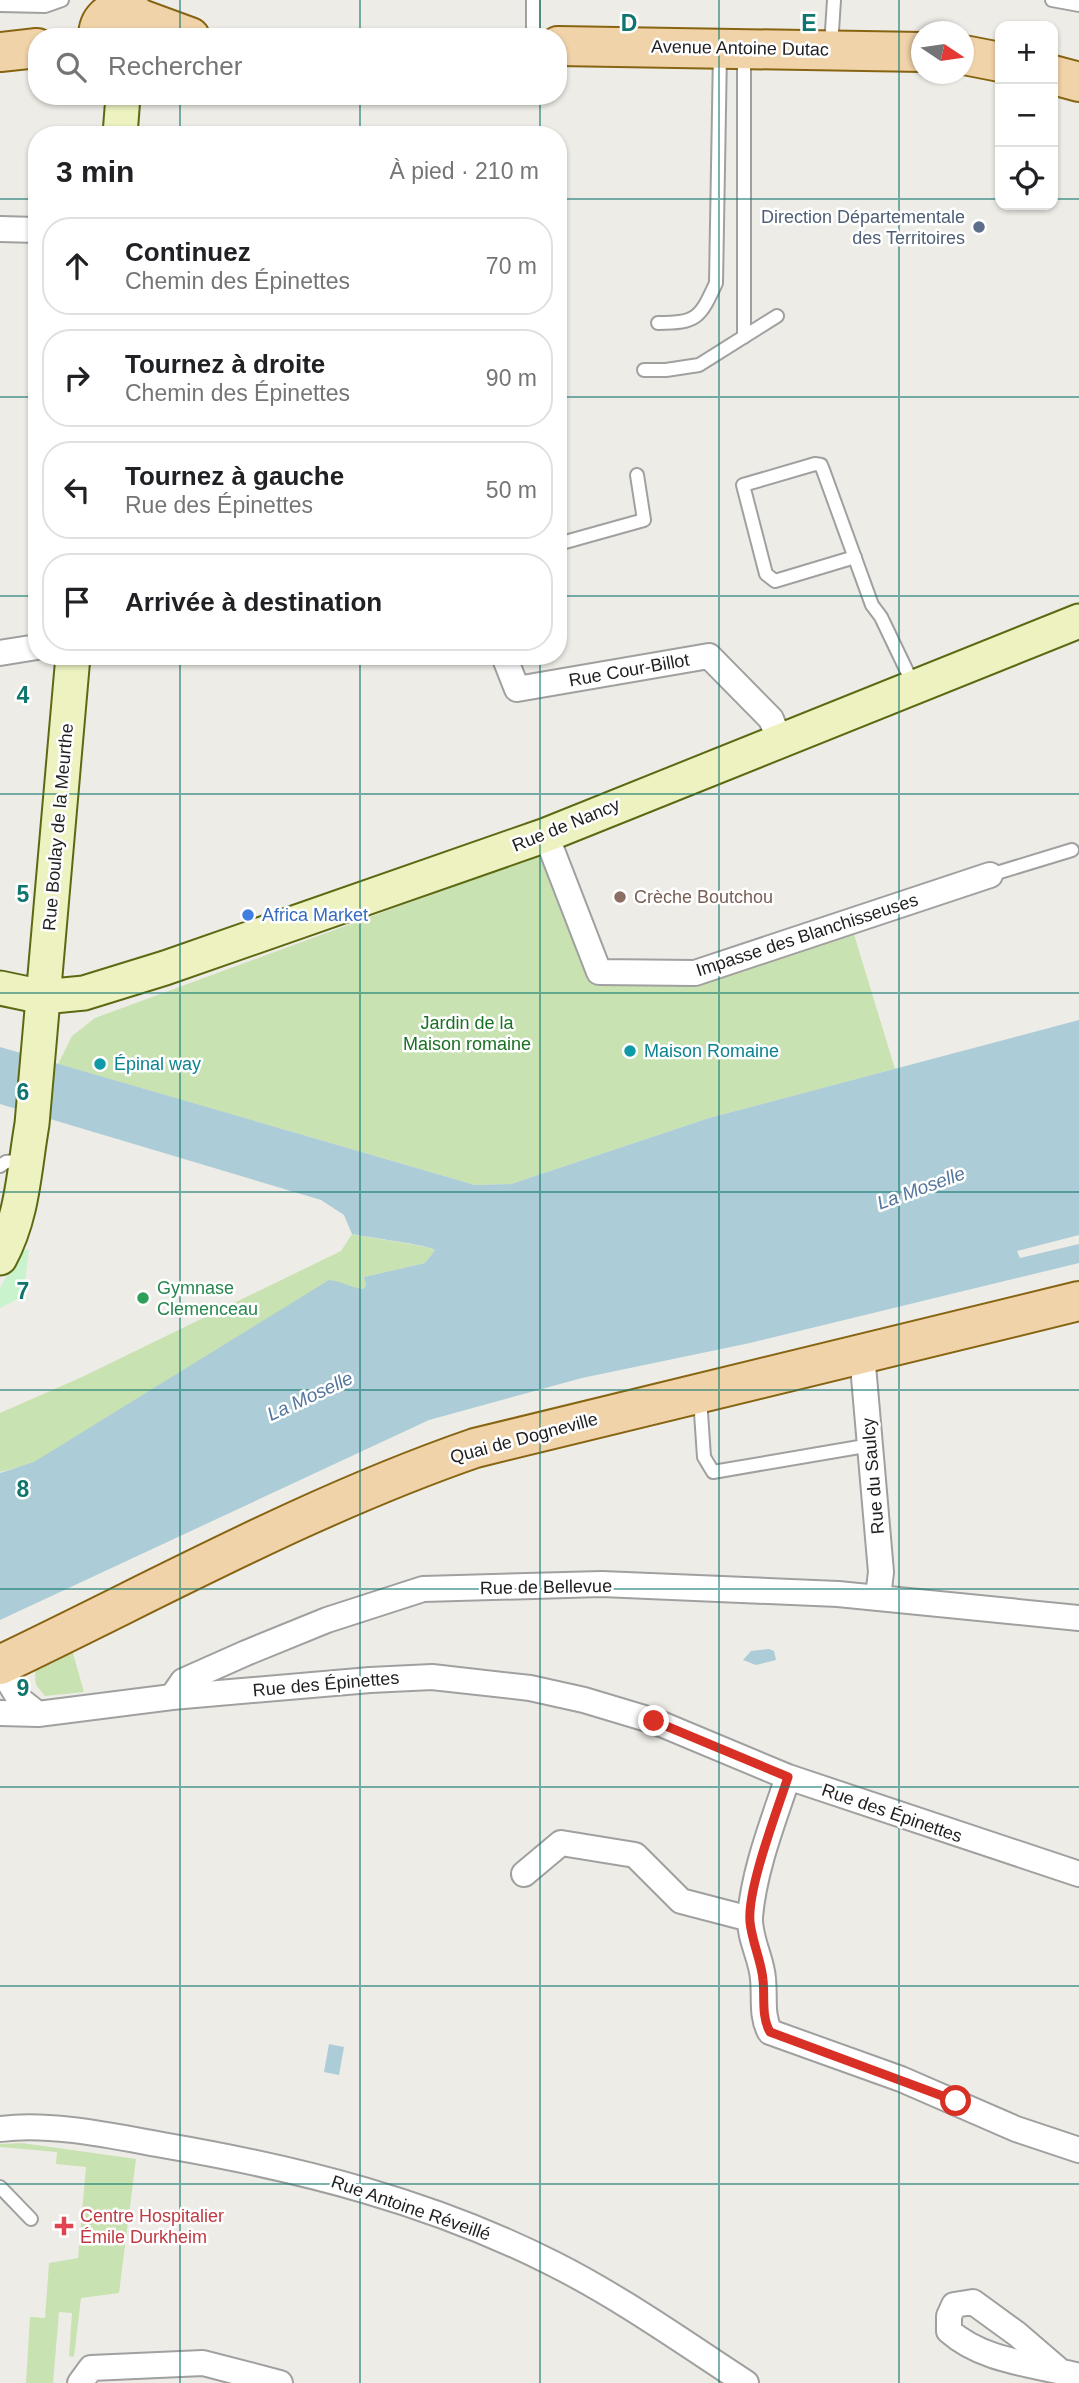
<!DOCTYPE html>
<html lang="fr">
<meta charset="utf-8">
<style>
:root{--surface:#fff;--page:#f6f6f6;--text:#202124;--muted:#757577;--line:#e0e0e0}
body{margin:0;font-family:Helvetica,sans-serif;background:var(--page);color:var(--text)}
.controls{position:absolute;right:21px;top:21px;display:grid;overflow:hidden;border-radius:14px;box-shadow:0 2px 5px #0004}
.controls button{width:63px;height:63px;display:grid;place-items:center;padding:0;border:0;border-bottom:2px solid var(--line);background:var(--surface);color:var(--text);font:35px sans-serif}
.compass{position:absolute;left:911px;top:21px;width:63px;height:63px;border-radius:50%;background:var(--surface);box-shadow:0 2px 5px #0004;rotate:103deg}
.stop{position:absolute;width:21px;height:21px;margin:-16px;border:5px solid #d93025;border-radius:50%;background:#fff}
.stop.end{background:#d93025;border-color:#fff;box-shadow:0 2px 7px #0008}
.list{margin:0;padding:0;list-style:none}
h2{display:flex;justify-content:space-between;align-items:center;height:91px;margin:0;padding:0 28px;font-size:30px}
h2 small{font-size:23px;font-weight:400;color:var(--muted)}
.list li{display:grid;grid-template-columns:46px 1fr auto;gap:21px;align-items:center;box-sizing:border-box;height:98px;margin:0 14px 14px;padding:0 14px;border:2px solid var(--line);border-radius:28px}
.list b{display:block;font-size:26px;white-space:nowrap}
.list p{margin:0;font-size:23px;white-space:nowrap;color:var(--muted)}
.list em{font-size:23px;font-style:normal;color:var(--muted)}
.icon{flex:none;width:38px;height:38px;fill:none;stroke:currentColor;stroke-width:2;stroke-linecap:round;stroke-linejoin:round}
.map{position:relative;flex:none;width:1079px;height:2383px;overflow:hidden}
.search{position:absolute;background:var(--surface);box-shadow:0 2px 5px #0004;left:28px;top:28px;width:539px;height:77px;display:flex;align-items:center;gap:18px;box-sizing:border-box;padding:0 24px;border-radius:28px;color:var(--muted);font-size:26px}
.panel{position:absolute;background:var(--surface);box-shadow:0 2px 5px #0004;left:28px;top:126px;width:539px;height:539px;border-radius:28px}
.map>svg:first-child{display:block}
.grass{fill:#c9e2b2}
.park{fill:#c9f3cd}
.water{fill:#acccd7}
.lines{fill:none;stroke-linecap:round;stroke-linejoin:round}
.lane-casing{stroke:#a0a0a0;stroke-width:16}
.street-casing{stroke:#a0a0a0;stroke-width:28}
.secondary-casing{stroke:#5d6912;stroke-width:37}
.primary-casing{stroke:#876412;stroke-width:42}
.lane{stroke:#fff;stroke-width:12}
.street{stroke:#fff;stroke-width:24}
.secondary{stroke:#eef2c1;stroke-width:33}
.primary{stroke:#f1d3a9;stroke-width:38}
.route{stroke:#d93025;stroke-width:9}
.grid{fill:none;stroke:#0f766e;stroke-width:2;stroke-opacity:0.55}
.service-dot{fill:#5c6f8a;stroke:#fff;stroke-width:2.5}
.education-dot{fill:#8d6e63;stroke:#fff;stroke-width:2.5}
.shop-dot{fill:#3f7fe0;stroke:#fff;stroke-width:2.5}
.culture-dot{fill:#0f9aa8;stroke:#fff;stroke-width:2.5}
.leisure-dot{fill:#2e9e5b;stroke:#fff;stroke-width:2.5}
.health-dot{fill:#e0444e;stroke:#fff;stroke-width:2.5}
.labels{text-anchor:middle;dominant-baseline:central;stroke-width:5;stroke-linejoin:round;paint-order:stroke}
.street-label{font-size:18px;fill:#1f1f1f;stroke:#fff}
.service-label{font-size:18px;fill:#4e5e75;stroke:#fff;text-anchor:end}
.education-label{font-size:18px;fill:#785e54;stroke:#fff;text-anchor:start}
.shop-label{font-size:18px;fill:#366cbe;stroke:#fff;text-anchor:start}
.park-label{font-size:18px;fill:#197023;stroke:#fff}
.culture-label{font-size:18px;fill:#0d838f;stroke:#fff;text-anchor:start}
.leisure-label{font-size:18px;fill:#27864d;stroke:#fff;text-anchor:start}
.health-label{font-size:18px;fill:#be3a42;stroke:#fff;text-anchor:start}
.water-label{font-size:19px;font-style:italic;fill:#54769c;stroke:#fff}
.grid-label{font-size:23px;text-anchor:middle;font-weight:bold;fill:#0f766e;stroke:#fff;stroke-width:5;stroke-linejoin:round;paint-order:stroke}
</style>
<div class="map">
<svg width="1079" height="2383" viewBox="0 0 1079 2383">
<rect width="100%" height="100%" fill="#eeece6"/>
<!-- grass -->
<path class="grass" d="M552 850 599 972 695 973 850 921 895 1069 709 1118 511 1184 475 1185 58 1064 72 1036 95 1018Z
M352 1234C365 1237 430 1246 435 1250L425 1263 364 1277 366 1286 363 1289 355 1288 34 1463 0 1472V1413L82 1377 341 1251Z
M72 1650 84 1692 45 1696C33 1681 36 1687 35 1668Z
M22 2143 136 2159 119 2293 81 2298 74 2357 69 2356 72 2313 59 2312 53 2383H26L30 2317 45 2318 49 2263 78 2258 86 2167 56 2164 57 2152 0 2147V2144Z"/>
<!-- park -->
<path class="park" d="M22 1249 29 1250 23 1296 0 1308V1288Z"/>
<!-- water -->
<path class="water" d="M1079 1020V1235L1017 1251 1020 1258 1079 1244V1263L750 1343 582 1378 429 1420 0 1620V1473L34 1462 329 1280C342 1281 351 1288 363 1289L366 1286 364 1277 425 1263 435 1250C429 1245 366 1237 352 1234L344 1215 321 1200 0 1104V1047L475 1185 511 1184 709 1118Z
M769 1649 774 1651 776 1660 756 1665 743 1660 751 1651Z
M329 2044 344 2047 339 2075 324 2072Z"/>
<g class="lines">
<!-- lane casing -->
<g class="lane-casing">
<path id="lane" d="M1052 0 1079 5
M0 5 45 6 62 0
M533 37V0
M831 46 834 0
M744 52V337
M658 323C697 323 700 318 716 283L720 52
M644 370H666L699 365 777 316
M558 544 644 520 637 475
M855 557 775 581 766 574 743 485 815 464 821 465 823 470 872 605 881 617 914 686
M990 875 1072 850
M0 1166 6 1162 26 1160
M700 1398 704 1457 713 1472 871 1445
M0 2187 31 2219"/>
</g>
<!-- street casing -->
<g class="street-casing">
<path id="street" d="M0 229 37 230
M0 653 37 647
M504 656 517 689 709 656 771 719 779 739
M546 835 599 972 695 973 990 875
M862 1354 881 1572 878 1597
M0 1667 20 1700 38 1714
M172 1697 183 1681 246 1653 327 1620 423 1589 602 1584 838 1594 1079 1618
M0 1713 38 1714 172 1697 370 1680 432 1677 530 1688 584 1700 654 1721 788 1777 1079 1874
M788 1777C773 1822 754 1870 750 1917 749 1939 762 1959 763 1979 765 1997 761 2016 770 2032L901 2079 1016 2129 1079 2150
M524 1874 561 1843 635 1855 681 1901 750 1919
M0 2129C52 2122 117 2137 168 2146 301 2169 431 2202 552 2263 620 2297 683 2342 746 2383
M1060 2371 1017 2334 973 2302 954 2305 949 2316V2331C984 2362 1035 2364 1079 2376
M80 2383 91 2368 203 2363 280 2383"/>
</g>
<!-- secondary casing -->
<g class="secondary-casing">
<path id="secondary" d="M120 135 123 96
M0 988 43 997 84 993 165 968 546 835 1079 621
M0 1258C23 1216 24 1170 32 1124L73 656"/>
</g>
<!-- primary casing -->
<g class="primary-casing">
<path id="primary" d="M141 19 190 37
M98 37C98 2 145 2 145 37
M558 46 922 52
M0 52 37 48
M964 55 1000 62
M1053 75 1079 82
M0 1665C157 1590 310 1505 475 1448L1079 1301"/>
</g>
<!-- lane -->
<use href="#lane" class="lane"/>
<!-- street -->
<use href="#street" class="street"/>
<!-- secondary -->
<use href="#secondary" class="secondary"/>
<!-- primary -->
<use href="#primary" class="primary"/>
</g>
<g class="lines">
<!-- route -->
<path class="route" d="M654 1721 788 1777C777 1811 747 1889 750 1922 752 1942 762 1963 763 1980 765 1997 761 2016 770 2032L956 2101"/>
</g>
<!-- grid -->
<path class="grid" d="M180 0V37M360 0V37M540 0V37M719 0V2383M899 0V2383M180 96V135M360 96V135M540 96V135M0 199H37M558 199H1000M1053 199H1079M0 397H37M558 397H1079M0 596H37M558 596H1079M180 656V2383M360 656V2383M540 656V2383M0 794H1079M0 993H1079M0 1192H1079M0 1390H1079M0 1589H1079M0 1787H1079M0 1986H1079M0 2184H1079"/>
<!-- markers -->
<circle class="service-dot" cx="979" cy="227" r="7"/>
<circle class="education-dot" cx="620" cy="897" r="7"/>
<circle class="shop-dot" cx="248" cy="915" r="7"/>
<g class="culture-dot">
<circle cx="630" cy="1051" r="7"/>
<circle cx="100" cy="1064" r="7"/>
</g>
<circle class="leisure-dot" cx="143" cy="1298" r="7"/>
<path class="health-dot" d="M60.5 2215.5h7v7h7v7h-7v7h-7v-7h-7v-7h7z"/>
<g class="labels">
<!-- street labels -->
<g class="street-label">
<text transform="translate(740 48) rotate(1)">Avenue Antoine Dutac</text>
<text transform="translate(629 670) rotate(-10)">Rue Cour-Billot</text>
<text transform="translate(566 825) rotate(-22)">Rue de Nancy</text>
<text transform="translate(58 827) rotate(-85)">Rue Boulay de la Meurthe</text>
<text transform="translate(807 935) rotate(-18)">Impasse des Blanchisseuses</text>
<text transform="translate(524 1438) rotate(-15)">Quai de Dogneville</text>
<text transform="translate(873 1476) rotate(-95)">Rue du Saulcy</text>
<text transform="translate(546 1587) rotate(-1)">Rue de Bellevue</text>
<text transform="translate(326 1684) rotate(-5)">Rue des Épinettes</text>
<text transform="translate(892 1813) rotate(19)">Rue des Épinettes</text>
<text transform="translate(411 2208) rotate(19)">Rue Antoine Réveillé</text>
</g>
<!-- service labels -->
<g class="service-label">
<text x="965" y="217">Direction Départementale<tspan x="965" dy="21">des Territoires</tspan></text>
</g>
<!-- education labels -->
<g class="education-label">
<text x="634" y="897">Crèche Boutchou</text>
</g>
<!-- shop labels -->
<g class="shop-label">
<text x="262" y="915">Africa Market</text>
</g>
<!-- park labels -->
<g class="park-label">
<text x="467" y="1023">Jardin de la<tspan x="467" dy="21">Maison romaine</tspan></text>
</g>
<!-- culture labels -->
<g class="culture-label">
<text x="644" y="1051">Maison Romaine</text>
<text x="114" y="1064">Épinal way</text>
</g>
<!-- leisure labels -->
<g class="leisure-label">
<text x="157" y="1288">Gymnase<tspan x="157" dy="21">Clemenceau</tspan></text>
</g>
<!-- health labels -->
<g class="health-label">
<text x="80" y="2216">Centre Hospitalier<tspan x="80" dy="21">Émile Durkheim</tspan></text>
</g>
<!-- water labels -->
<g class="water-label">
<text transform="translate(921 1188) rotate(-20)">La Moselle</text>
<text transform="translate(310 1396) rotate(-25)">La Moselle</text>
</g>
</g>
<g class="grid-label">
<text x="629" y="31">D</text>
<text x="809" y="31">E</text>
<text x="23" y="703">4</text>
<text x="23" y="902">5</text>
<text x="23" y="1100">6</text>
<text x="23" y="1299">7</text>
<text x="23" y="1497">8</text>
<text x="23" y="1696">9</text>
</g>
</svg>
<div class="controls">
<button>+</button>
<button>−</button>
<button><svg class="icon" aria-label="locate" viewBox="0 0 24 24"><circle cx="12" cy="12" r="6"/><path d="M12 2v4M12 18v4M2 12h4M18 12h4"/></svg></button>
</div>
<svg class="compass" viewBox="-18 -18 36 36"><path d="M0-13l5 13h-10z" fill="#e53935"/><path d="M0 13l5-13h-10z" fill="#757577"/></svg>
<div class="stop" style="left:956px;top:2101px"></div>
<div class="stop end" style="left:654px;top:1721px"></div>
<div class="search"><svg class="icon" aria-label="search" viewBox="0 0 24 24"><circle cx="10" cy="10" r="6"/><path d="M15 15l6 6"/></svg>Rechercher</div>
<section class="panel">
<h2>3 min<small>À pied · 210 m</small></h2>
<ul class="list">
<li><svg class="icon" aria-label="ahead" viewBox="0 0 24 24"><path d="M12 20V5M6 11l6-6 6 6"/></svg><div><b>Continuez</b><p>Chemin des Épinettes</p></div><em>70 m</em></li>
<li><svg class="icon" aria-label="right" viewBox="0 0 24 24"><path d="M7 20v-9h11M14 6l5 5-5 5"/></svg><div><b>Tournez à droite</b><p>Chemin des Épinettes</p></div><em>90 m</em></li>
<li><svg class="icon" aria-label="left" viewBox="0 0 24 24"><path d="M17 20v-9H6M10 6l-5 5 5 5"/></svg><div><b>Tournez à gauche</b><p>Rue des Épinettes</p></div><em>50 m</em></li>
<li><svg class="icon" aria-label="arrive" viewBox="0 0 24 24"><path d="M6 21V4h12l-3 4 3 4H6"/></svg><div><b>Arrivée à destination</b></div></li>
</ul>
</section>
</div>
